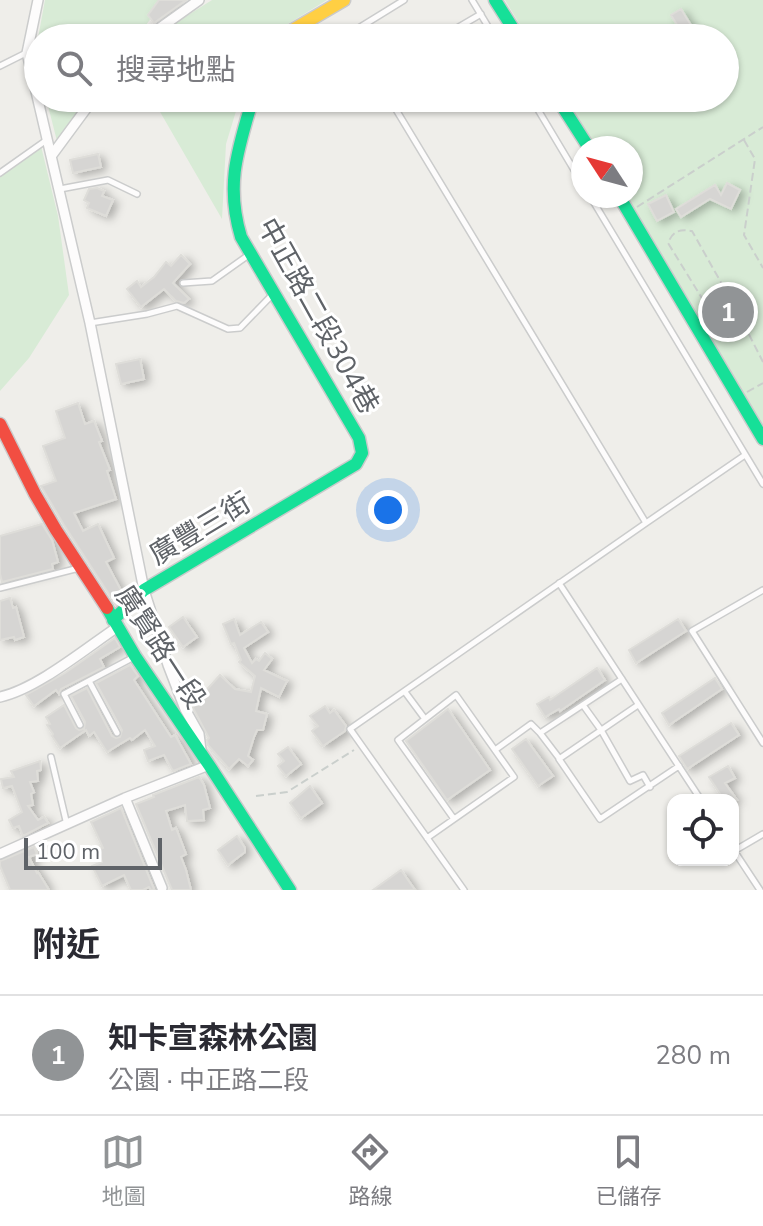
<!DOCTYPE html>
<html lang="zh-TW">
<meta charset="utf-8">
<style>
:root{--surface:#fff;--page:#f7f7f7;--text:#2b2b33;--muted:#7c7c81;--line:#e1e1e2;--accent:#919496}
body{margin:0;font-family:"Nunito Sans","Noto Sans TC",sans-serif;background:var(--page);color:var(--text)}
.controls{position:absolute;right:24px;bottom:24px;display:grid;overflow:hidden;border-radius:16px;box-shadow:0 2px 6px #0004}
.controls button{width:72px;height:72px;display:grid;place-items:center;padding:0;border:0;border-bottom:2px solid var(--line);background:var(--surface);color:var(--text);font:40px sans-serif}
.compass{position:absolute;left:571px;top:136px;width:72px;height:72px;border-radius:50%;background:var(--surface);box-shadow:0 2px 6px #0004;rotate:306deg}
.scale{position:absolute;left:24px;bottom:20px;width:138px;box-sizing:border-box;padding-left:8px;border:4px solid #5f6368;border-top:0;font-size:22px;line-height:28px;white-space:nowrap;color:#5f6368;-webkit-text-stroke:6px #fff;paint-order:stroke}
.you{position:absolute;left:388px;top:510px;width:28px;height:28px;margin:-20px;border:6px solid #fff;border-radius:50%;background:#1a73e8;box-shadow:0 0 0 12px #1a73e833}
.badge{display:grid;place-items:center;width:52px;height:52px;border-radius:50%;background:var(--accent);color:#fff;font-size:26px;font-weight:700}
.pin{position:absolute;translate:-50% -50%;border:4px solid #fff;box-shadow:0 2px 8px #0006}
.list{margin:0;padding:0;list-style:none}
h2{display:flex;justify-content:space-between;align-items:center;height:104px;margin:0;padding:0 32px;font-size:34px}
h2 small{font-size:26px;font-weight:400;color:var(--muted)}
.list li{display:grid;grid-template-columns:52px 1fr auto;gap:24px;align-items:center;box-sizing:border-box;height:120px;padding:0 32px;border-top:2px solid var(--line)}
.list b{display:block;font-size:30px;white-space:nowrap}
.list p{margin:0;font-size:26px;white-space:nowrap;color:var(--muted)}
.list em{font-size:26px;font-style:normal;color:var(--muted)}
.icon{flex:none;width:44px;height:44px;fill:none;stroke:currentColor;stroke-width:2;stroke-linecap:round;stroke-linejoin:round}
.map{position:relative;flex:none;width:763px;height:890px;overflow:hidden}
.search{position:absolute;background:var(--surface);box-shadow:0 2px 6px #0004;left:24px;right:24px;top:24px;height:88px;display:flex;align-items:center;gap:20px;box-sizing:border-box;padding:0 28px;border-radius:44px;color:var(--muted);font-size:30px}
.sheet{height:224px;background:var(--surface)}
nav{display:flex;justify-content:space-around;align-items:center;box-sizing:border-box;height:112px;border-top:2px solid var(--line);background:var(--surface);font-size:22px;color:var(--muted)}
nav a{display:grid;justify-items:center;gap:4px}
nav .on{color:var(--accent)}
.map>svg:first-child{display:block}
.green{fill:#d8ebd6}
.building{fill:#d6d5d3;stroke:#deddd9;stroke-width:2;filter:url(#shadow)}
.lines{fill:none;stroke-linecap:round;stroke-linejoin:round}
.lane-casing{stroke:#cbcccc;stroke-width:8}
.street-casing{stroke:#cbcccc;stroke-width:12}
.fast-casing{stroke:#cacacb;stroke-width:15}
.slow-casing{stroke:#cacacb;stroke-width:15}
.jam-casing{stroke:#cacacb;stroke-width:15}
.path{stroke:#cacfcc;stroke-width:2;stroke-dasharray:8 4;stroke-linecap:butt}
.lane{stroke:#fdfcfc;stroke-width:5}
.street{stroke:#fdfcfc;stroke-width:9}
.fast{stroke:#16e098;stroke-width:12}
.slow{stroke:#ffcf43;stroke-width:12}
.jam{stroke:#f24e42;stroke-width:12}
.labels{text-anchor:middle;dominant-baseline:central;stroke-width:6;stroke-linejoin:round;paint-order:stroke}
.street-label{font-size:28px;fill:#5f6368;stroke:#fff}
</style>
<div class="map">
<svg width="763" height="890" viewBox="0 0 763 890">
<defs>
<filter id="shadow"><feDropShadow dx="5" dy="3" stdDeviation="4" flood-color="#0004"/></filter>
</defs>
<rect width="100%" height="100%" fill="#efeeea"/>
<!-- green -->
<path class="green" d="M45 0H165L136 38H38Z
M212 0H327L265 38H157L166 29Z
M505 0H763V427L623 196H631V148H594L564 98H725V38H528Z
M46 98H90L57 141Z
M152 98H240L226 144 222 219Z
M40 142 58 216 69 295 29 358 0 391V171Z"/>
<!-- building -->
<path class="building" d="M159 0H186L154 23 148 15Z
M681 9 699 38H685L671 15Z
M98 154 101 167 73 173 70 160Z
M727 183 740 190 731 209 710 199 681 217 676 209 715 185 721 195Z
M97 188 104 191 102 196 113 200 106 216 87 208 89 203 84 200 89 189Z
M666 195 674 212 657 221 648 204Z
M181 255 190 264 173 283 189 299 184 303 176 301 164 289 141 307 127 289 137 281 141 287 154 277 166 262 171 266Z
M140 359 144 379 121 384 116 364Z
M78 403 85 424 94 421 102 441 99 442 110 470 107 471 116 499 74 513 83 531 98 524 114 558 106 562 124 596 116 605 64 525 41 486 56 481 43 446 65 438 56 411Z
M42 524 52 540 58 562 52 564 53 569 2 582 0 574V536Z
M10 598 13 608 16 607 24 637 15 640 14 637 0 640V601Z
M183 617 197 637 183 647 169 627Z
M234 619 240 635 261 622 268 632 244 648 252 663 256 659 259 661 265 653 272 659 264 670 287 681 279 697 261 688 256 711 267 714 263 730H257L254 737 248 756 253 760 248 766 239 759 229 769 208 745 207 740 209 738 192 706 220 675 235 689 251 692 255 676 239 662 241 660 234 643 231 644 223 624Z
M678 619 686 631 636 663 629 650Z
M115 638 120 647 100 659 104 667 61 689 59 694 56 690 34 706 26 695 65 673Z
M130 665 138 676 134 680 171 737 175 735 191 764 173 771 164 755 148 761 144 750 155 746 145 730 132 740 130 738 107 752 94 732 89 736 86 730 60 748 52 736 53 734 47 725 50 724 46 717 64 705 76 728 79 730 84 729 85 722 71 696 87 688 112 736 116 738 120 737 122 730 96 683Z
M597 668 605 680 560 711 559 709 545 717 537 704 549 697 550 700Z
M715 678 722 689 669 725 662 713Z
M325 706 330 713 334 710 346 726 345 731 323 746 312 731 318 726 310 716Z
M448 709 490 770 447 800 406 741Z
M731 723 739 735 687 769 679 756Z
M526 739 553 776 538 786 512 749Z
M288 747 301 764 286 776 278 766 284 761 278 754Z
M40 761 41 770 37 771 38 781 30 782 34 792 31 794 33 805 28 806 38 820 44 817 48 823 23 836 19 826 13 828 9 820 22 812 12 786 3 788 1 779 14 777 11 771Z
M728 766 735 778 725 783 737 800H724L709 777Z
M199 777 204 785 210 808 203 810 204 820 187 821 185 805 166 811 172 830 176 828 186 854 181 857 186 870 191 890H172L136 804 154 797 153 795Z
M310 786 322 803 301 818 290 803Z
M121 808 154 889 153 890H151L149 887 143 890H131L124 875 102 886 92 866 102 862 98 850 103 848 91 822Z
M237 836 245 848V852L228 865 218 850Z
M34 847 37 854 29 857 37 873 38 872 49 890H10L0 866V861Z
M401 870 415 890H373Z"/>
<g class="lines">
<!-- lane casing -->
<g class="lane-casing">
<path id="lane" d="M472 0 495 38
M351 38 349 34 404 0
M440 38 481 14
M0 66 26 53
M389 98 646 523 350 729 464 890
M531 98 583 185
M322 103 332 98
M0 173 48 139
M60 189 108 180 137 194
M590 196 763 484
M183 283 212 281 250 254
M90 323 147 314 177 306 228 329 240 328 273 294
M646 523 745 455
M559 583 701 800
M0 588 79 568
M763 590 692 631 763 743
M89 681 117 733
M405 692 425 719
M583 705 601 730 630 781 643 775 650 787
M638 705 559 759 600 819 679 766
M80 725 64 694 134 657
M540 733 559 758
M495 750 531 724 540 733 622 679
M51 757 67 825
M427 838 514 777 456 695 398 740 454 819
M733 849 760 890
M734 851 763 834"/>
</g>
<!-- street casing -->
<g class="street-casing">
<path id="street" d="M38 0 27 53 90 323 144 590 168 665 185 709 199 734 201 750
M146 38 199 0
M52 155 94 98
M0 697C37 689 86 648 119 626
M125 798 162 888
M0 854 125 798 209 765"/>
</g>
<!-- fast casing -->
<g class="fast-casing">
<path id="fast" d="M495 0 519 38
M557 98 589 148
M619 196 763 439
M107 608 135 656 209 765 290 890
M113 620 144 590 356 464 362 453 359 438 241 237C225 184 238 149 253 98"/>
</g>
<!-- slow casing -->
<g class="slow-casing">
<path id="slow" d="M279 38 344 0"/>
</g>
<!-- jam casing -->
<g class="jam-casing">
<path id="jam" d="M0 424 35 494 56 530 107 608"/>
</g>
<!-- path -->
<path class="path" d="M744 140 755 159 744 235 763 268
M637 207 763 127
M736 309 708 308 668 243C673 231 679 229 692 231L736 309 763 362
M747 392 763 383
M256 796 287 792 354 750"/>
<!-- lane -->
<use href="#lane" class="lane"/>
<!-- street -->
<use href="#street" class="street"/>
<!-- fast -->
<use href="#fast" class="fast"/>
<!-- slow -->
<use href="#slow" class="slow"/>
<!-- jam -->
<use href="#jam" class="jam"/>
</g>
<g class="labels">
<!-- street labels -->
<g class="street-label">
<text transform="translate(318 316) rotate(61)">中正路二段304巷</text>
<text transform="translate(200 529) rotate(-31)">廣豐三街</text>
<text transform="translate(160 647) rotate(57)">廣賢路一段</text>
</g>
</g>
</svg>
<div class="controls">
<button><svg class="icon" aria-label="locate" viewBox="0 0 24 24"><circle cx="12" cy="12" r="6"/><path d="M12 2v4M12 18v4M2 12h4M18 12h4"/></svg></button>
</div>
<svg class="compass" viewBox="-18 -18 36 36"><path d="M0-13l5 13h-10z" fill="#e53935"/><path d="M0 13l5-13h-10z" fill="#7c7c81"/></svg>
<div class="scale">100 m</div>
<div class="you"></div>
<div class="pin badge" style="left:728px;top:312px">1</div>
<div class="search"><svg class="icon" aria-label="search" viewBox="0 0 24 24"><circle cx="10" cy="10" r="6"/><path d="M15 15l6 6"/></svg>搜尋地點</div>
</div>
<section class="sheet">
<h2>附近<small></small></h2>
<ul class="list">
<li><span class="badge">1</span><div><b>知卡宣森林公園</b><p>公園 · 中正路二段</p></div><em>280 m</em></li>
</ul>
</section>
<nav>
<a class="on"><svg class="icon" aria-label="map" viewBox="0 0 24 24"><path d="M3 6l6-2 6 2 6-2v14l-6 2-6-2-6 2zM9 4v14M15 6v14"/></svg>地圖</a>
<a><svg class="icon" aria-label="directions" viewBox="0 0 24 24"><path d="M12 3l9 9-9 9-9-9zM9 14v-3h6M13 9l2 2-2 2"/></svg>路線</a>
<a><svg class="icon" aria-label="saved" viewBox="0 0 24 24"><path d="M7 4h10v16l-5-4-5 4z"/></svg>已儲存</a>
</nav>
